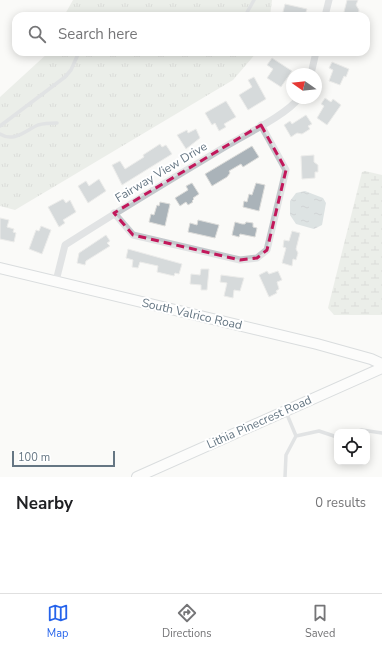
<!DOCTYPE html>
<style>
:root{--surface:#fff;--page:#f2f2f2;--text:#202124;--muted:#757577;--line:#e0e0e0;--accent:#2563eb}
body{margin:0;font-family:"Nunito Sans",sans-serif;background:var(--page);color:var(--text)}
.controls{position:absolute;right:12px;bottom:12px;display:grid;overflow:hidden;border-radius:8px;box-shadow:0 2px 10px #0003}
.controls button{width:36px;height:36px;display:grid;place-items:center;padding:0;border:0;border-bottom:1px solid var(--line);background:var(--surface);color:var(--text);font:20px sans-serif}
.compass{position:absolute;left:286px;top:68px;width:36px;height:36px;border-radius:50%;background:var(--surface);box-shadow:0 2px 10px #0003;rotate:284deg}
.scale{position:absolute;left:12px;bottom:10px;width:103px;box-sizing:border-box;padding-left:4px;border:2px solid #657683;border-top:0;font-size:11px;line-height:14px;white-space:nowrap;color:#657683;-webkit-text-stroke:3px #fff;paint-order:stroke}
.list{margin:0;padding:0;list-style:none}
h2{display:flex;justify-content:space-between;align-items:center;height:52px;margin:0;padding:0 16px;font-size:17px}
h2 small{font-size:13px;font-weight:400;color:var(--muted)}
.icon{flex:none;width:22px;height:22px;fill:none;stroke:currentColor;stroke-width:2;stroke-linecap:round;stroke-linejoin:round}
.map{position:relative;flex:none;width:382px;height:477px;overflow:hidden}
.search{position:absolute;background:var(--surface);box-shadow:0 2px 10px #0003;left:12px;right:12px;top:12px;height:44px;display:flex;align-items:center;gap:10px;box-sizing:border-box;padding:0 14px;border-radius:12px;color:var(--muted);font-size:15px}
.sheet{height:116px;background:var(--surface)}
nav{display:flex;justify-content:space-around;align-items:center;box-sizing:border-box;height:56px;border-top:1px solid var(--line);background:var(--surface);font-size:11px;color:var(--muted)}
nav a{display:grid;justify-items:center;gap:2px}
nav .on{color:var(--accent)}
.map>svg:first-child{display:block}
.grass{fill:url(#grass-tufts)}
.wetland{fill:url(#wetland-marsh)}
.water{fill:url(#water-ripples)}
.building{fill:#aab3b9;stroke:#dcdcda}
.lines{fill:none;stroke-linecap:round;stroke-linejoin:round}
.secondary-casing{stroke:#b3babf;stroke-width:12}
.lane{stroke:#c3c8cc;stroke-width:3.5}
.street{stroke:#c3c8cc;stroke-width:7}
.secondary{stroke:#fff;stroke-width:10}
.marked{fill:none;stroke:#c2185b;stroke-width:3;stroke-dasharray:8 5;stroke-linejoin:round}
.labels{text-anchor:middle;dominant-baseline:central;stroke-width:4;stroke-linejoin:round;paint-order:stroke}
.street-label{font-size:12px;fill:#657683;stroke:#fff}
</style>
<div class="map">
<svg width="382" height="477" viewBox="0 0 382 477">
<defs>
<pattern id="grass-tufts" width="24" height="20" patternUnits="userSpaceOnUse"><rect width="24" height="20" fill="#dadfd7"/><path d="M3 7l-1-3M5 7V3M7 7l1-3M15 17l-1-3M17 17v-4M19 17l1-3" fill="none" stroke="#b4b9b4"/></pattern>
<pattern id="wetland-marsh" width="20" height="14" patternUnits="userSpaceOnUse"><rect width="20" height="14" fill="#dadfd7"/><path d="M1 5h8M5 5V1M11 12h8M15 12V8" fill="none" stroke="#b4b9b4"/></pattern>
<pattern id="water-ripples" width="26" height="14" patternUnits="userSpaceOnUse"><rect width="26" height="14" fill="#bbc7cb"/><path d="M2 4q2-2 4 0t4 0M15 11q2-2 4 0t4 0" fill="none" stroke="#9ca6aa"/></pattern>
</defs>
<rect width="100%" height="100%" fill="#fafaf8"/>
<!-- grass -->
<path class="grass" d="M73 0H272L270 16H64Z
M49 52H257L233 80 15 210 0 206V97Z"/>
<!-- wetland -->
<path class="wetland" d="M365 171 382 175V315H334L328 308 362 172Z"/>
<!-- water -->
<path class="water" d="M305 191 323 198 326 203 322 225 314 229 296 224 290 215V201L296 193Z"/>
<!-- building -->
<path class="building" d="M347 0H358L356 5 359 10 358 16H343Z
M285 4 307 9 305 15 296 13V16H282Z
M272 58 292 71 281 87 267 78 273 69 267 65Z
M332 62 349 69 346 77 344 76 340 85 329 81 333 70 329 68Z
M254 77 266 99 248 110 239 95 252 87 248 80Z
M325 98 331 102 333 99 341 105 327 125 317 118 324 106 321 104Z
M226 101 236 117 224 124 226 127 219 131 215 123 212 125 205 113Z
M306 115 312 124 308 126 310 129 302 134 297 133 291 137 284 125 290 121 292 124 295 122Z
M196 129 200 138 186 149 177 135 187 130 188 133Z
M160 144 162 147 166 145 172 154 122 185 112 165 120 161 125 169 144 157 143 155Z
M252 146 259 157 243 167 241 164 229 171 230 173 227 177 212 186 205 174Z
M314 155V162L318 165V172H315V178L302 179 301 156Z
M99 179 106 191 88 203 78 186 86 181 89 186Z
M192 183 199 194 193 198 194 199 192 201 193 202 188 205 186 202 180 206 175 198 188 190 186 186Z
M256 183 265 185 259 211 243 207 244 201 247 202 249 194 252 195Z
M63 199 66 203 70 200 76 212 63 220 65 223 59 227 48 207Z
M160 202 170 204 165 226 149 222 151 214 154 215 157 205 159 206Z
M0 218 9 220 7 227 14 229 13 232 16 233 14 242 0 239Z
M198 220 219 225 215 238 188 232 190 223 197 225Z
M235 222 242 224H245L246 222 253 223V227L257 228 255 237 240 234 239 237 232 235Z
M41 226 51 230 42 254 29 249 36 230 39 231Z
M292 231 300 233 296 249 298 253 296 260 293 259 292 266 282 263 286 248 283 247 284 240 289 241Z
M106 235 110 241 107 243 110 246 86 261 85 265 77 263 79 253Z
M128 249 182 264 179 274 175 273 174 276 157 272 158 266 140 262 138 268 132 267 133 260 126 258Z
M201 269H209L207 290H201V285L190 284 191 274 200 275Z
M267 271 269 274 278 271 282 280 277 282 279 289 276 291 277 293 269 297 259 275Z
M221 275 244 278 240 291 234 290 233 298 224 296 227 283 220 282Z"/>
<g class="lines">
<!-- secondary casing -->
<g class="secondary-casing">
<path id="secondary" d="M0 268 317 344 371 359 382 364
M137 477 382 368"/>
</g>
<!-- lane -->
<path class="lane" d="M245 16 254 0
M0 126 65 77 71 70 79 52
M0 134C14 143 26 130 38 125 45 123 50 123 57 123
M286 412 296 436
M355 432 362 430 382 433
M285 477 286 455 296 436 319 431 337 437"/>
<!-- street -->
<path class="street" d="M325 16 329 0
M311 74 316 52
M114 213 133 235 240 260 257 258 267 250 286 170 261 125
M56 281 65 245C119 210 173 178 228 145 248 133 286 115 299 98"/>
<!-- secondary -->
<use href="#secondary" class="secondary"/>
</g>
<!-- marked area -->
<path d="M0 0H382V477H0ZM261 125 286 170 267 250 257 258 240 260 133 235 114 213Z" fill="#fafaf8" fill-opacity=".55" fill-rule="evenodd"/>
<path class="marked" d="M261 125 286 170 267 250 257 258 240 260 133 235 114 213Z"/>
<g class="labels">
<!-- street labels -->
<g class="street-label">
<text transform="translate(161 172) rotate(-31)">Fairway View Drive</text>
<text transform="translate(192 314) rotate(13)">South Valrico Road</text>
<text transform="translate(259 422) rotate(-24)">Lithia Pinecrest Road</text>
</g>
</g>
</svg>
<div class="controls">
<button><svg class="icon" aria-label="locate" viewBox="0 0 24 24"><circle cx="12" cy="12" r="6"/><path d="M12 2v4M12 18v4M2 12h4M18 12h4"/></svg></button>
</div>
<svg class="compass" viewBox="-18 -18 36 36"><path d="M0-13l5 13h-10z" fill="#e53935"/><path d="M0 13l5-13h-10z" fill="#757577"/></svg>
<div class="scale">100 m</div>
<div class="search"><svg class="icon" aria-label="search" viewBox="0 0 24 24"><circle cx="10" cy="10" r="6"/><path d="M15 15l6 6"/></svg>Search here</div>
</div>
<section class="sheet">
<h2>Nearby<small>0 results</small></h2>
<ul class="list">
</ul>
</section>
<nav>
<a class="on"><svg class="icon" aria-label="map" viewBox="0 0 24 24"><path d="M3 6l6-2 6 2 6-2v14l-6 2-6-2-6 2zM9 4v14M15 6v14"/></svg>Map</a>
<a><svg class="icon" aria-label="directions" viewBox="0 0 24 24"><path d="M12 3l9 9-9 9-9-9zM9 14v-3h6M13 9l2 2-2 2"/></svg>Directions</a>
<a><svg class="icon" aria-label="saved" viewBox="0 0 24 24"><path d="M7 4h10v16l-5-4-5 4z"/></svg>Saved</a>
</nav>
